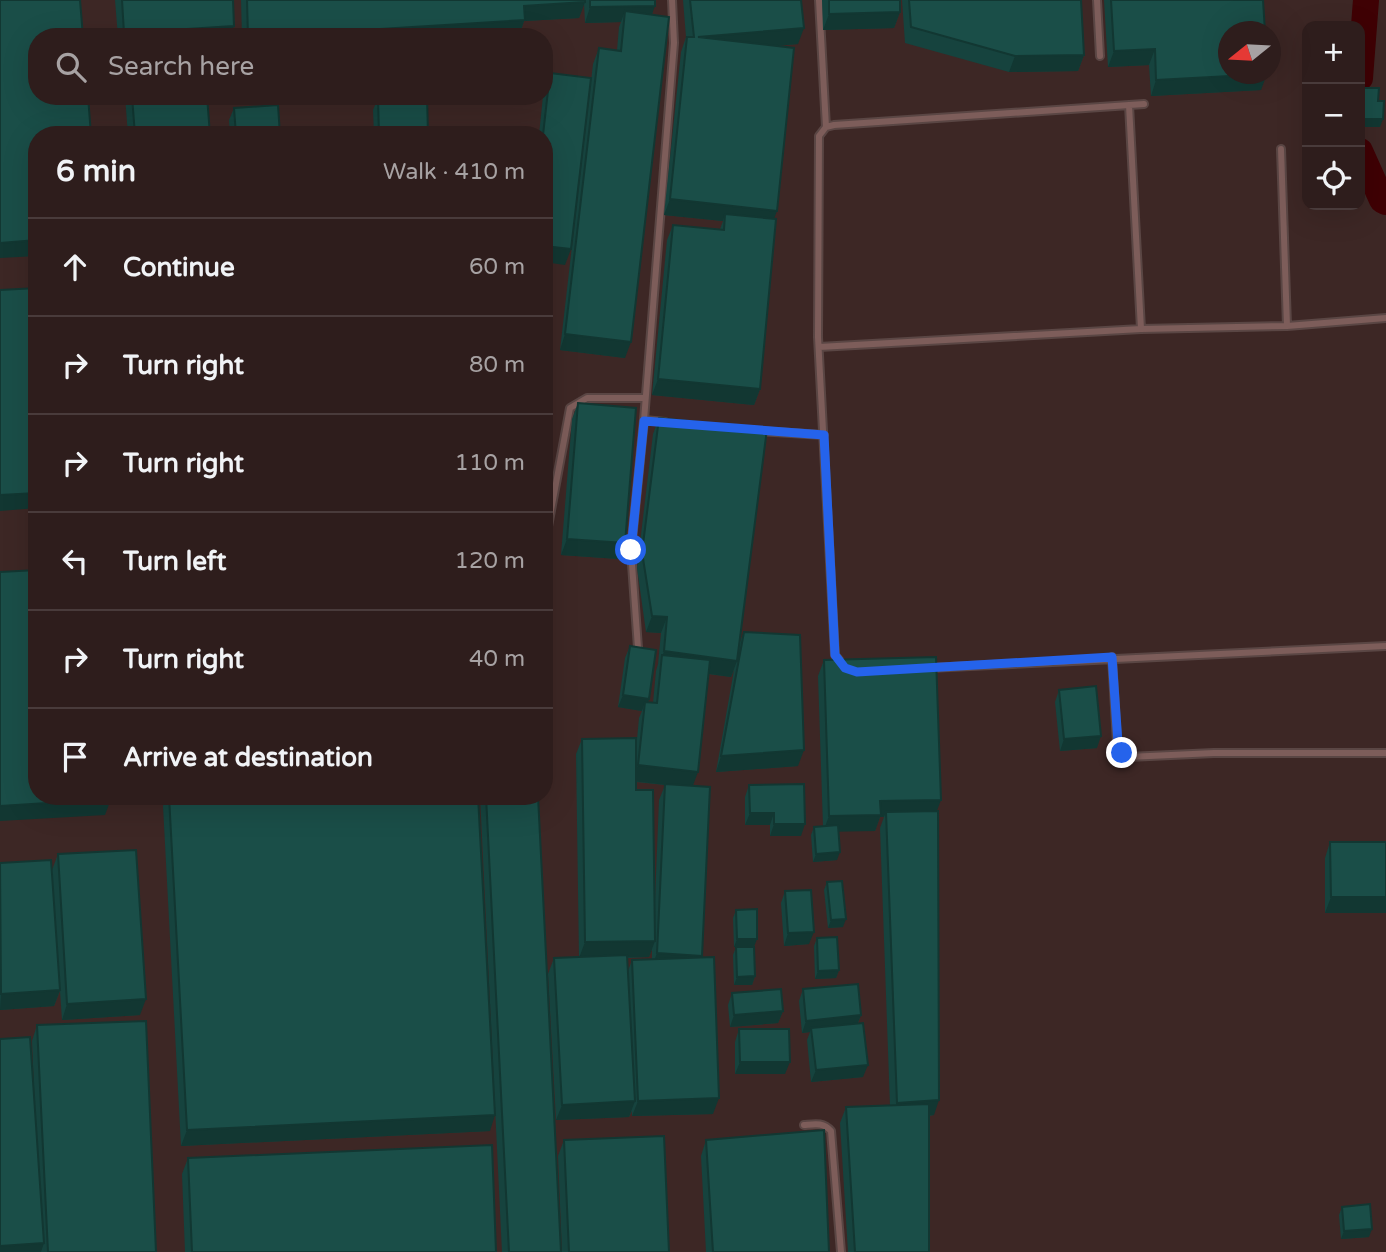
<!DOCTYPE html>
<meta charset="utf-8">
<style>
:root{--surface:#2e1d1c;--page:#362625;--text:#f1f3f6;--muted:#a7a2a3;--line:#493b3b}
body{margin:0;font-family:"Varela Round",sans-serif;background:var(--page);color:var(--text)}
.controls{position:absolute;right:21px;top:21px;display:grid;overflow:hidden;border-radius:14px;box-shadow:0 7px 28px #0002}
.controls button{width:63px;height:63px;display:grid;place-items:center;padding:0;border:0;border-bottom:2px solid var(--line);background:var(--surface);color:var(--text);font:35px sans-serif}
.compass{position:absolute;left:1218px;top:21px;width:63px;height:63px;border-radius:50%;background:var(--surface);box-shadow:0 7px 28px #0002;rotate:252deg}
.stop{position:absolute;width:21px;height:21px;margin:-16px;border:5px solid #2563eb;border-radius:50%;background:#fff}
.stop.end{background:#2563eb;border-color:#fff;box-shadow:0 2px 7px #0008}
.list{margin:0;padding:0;list-style:none}
h2{display:flex;justify-content:space-between;align-items:center;height:91px;margin:0;padding:0 28px;font-size:30px}
h2 small{font-size:23px;font-weight:400;color:var(--muted)}
.list li{display:grid;grid-template-columns:46px 1fr auto;gap:21px;align-items:center;box-sizing:border-box;height:98px;padding:0 28px;border-top:2px solid var(--line)}
.list b{display:block;font-size:26px;white-space:nowrap}
.list em{font-size:23px;font-style:normal;color:var(--muted)}
.icon{flex:none;width:38px;height:38px;fill:none;stroke:currentColor;stroke-width:2;stroke-linecap:round;stroke-linejoin:round}
.map{position:relative;flex:none;width:1386px;height:1252px;overflow:hidden}
.search{position:absolute;background:var(--surface);box-shadow:0 7px 28px #0002;left:28px;top:28px;width:525px;height:77px;display:flex;align-items:center;gap:18px;box-sizing:border-box;padding:0 24px;border-radius:28px;color:var(--muted);font-size:26px}
.panel{position:absolute;background:var(--surface);box-shadow:0 7px 28px #0002;left:28px;top:126px;width:525px;height:679px;border-radius:28px}
.map>svg:first-child{display:block}
.lines{fill:none;stroke-linecap:round;stroke-linejoin:round}
.river{stroke:#3f0104;stroke-width:26}
.service-casing{stroke:#5a4644;stroke-width:10}
.service{stroke:#7d5d5a;stroke-width:6}
.wall{fill:#16433e;fill-rule:evenodd}
.shaded-wall{fill:#123732}
.building{fill:#1a4e48;stroke:#123732;stroke-width:2}
.route{stroke:#2563eb;stroke-width:9}
</style>
<div class="map">
<svg width="1386" height="1252" viewBox="0 0 1386 1252">
<rect width="100%" height="100%" fill="#3d2725"/>
<g class="lines">
<!-- river -->
<path class="river" d="M1360 78 1366 0
M1360 151 1382 200 1386 202"/>
<!-- service casing -->
<g class="service-casing">
<path id="service" d="M819 0 826 127
M1097 0 1100 56
M1129 105 1141 329
M1281 149 1287 326
M819 347 1141 329 1287 326 1386 318
M644 420 665 422
M759 431 824 435
M544 548 570 408 587 398H645
M638 648 631 550 644 420 674 43 672 0
M1112 657 1117 742 1122 753 1128 757 1214 753H1386
M843 665 835 655 818 337 819 136 826 127 834 125 1144 104
M928 668 1386 646
M804 1125C815 1124 823 1122 831 1131L841 1252"/>
</g>
<!-- service -->
<use href="#service" class="service"/>
</g>
<!-- wall -->
<path class="wall" d="M115 0H233L230 37H118Z
M241 0H655L652 15 625 358 560 350 593 64 599 48 617 50 619 27 621 22 585 23 584 3 579 18 524 21 519 36 242 37Z
M683 0H801L798 44 775 46 774 219 760 389 754 405 652 395 667 240 673 225 720 229 723 221 664 215 681 52 686 37Z
M822 0H900V12L894 28 823 30Z
M902 0H1081L1084 55 1078 71 1009 72 905 43Z
M1104 0H1263L1261 90 1151 96 1149 65 1108 67Z
M550 73 565 265 544 135H539L543 96H544V88Z
M1362 88 1378 101 1380 127H1360V93Z
M125 96H207L210 135H128Z
M378 98 428 135H374L373 110Z
M234 108 280 135H230L229 120Z
M578 403 625 543 619 559 561 555 572 419Z
M659 418 739 644 744 632 798 766 716 772 734 670 731 677 708 674 693 786 702 956 701 958 713 1114 632 1116V1111L629 1117 556 1120 548 974 554 958 579 957 576 754 582 739 636 750 639 718 642 711 618 707 625 658 630 646 649 699 648 702 653 703 656 671 658 664 661 633 646 632 637 568 653 434ZM636 782 665 785 659 800 655 900 636 790ZM652 949V959L632 960 628 971V958L649 957Z
M824 660 937 811 934 1115 929 1116V1252H848L840 1123 846 1107 890 1106 880 828 884 817H880L875 831H839L837 860 813 862 811 835 814 827 823 826 818 676Z
M1059 690 1097 748 1060 751 1055 702Z
M749 785 801 836H770V825H745V797Z
M166 796H478L490 1131 181 1146 163 806Z
M480 796H538L561 1252H502Z
M1330 842H1386V913H1325V858Z
M58 854 140 1015 62 1020 60 991 54 1006 0 1010V863L52 870Z
M827 882 843 927 828 928 824 890Z
M785 891 809 944 784 946 781 903Z
M736 910 754 947 755 976 752 985H734L733 955 736 947H734L733 918Z
M817 938 839 970 836 978 815 979 814 946Z
M803 989 861 1015 858 1023 863 1077 811 1082 807 1040 810 1032 802 1033 799 1001Z
M732 993 783 1011 778 1023 730 1027 728 1005Z
M37 1025 156 1252H41L32 1041Z
M739 1029 785 1074H735V1042Z
M564 1140 669 1252H562L558 1156Z
M706 1140 829 1252H706L701 1156Z
M188 1158 496 1252H185L182 1174Z
M1342 1207 1369 1237 1341 1239 1339 1215Z"/>
<!-- shaded-wall -->
<path class="shaded-wall" d="M585 2 579 18 524 21 519 36 249 37 524 6Z
M655 6 649 22 625 11 621 22 585 23 590 7Z
M900 12 894 28 823 30 829 14Z
M234 26 230 37H123L124 33Z
M804 28 798 44 692 53 698 37Z
M1155 49 1149 65 1108 67 1114 51Z
M1084 55 1078 71 1009 72 1015 56Z
M1267 74 1261 90 1151 96 1156 80Z
M1361 119H1383L1380 127H1360Z
M670 199 777 211 771 227 725 214 723 221 664 215Z
M37 240V256L0 258V243Z
M544 246 571 249 565 265 544 262Z
M565 334 631 342 625 358 560 350Z
M658 379 760 389 754 405 652 395Z
M37 493V508L0 511V495Z
M567 539 625 543 619 559 561 555Z
M652 616 667 617 661 633 646 632Z
M664 651 737 661 731 677 661 667 662 657Z
M623 695 649 699 645 711V702L642 711 618 707Z
M1101 736 1097 748 1060 751 1064 739Z
M804 750 798 766 716 772 721 756Z
M638 765 698 772 692 788 632 781Z
M111 799 105 815 0 821V806Z
M941 800 935 816 886 812 884 817H880L875 831 823 832 829 816 880 801Z
M750 813H774L770 825H745Z
M774 824H805L801 836H770Z
M840 852 837 860 813 862 816 854Z
M1331 897H1386V913H1325Z
M846 919 843 927 828 928 831 920Z
M814 932 809 944 784 946 788 933Z
M737 939H757L754 947H734Z
M655 941 649 957 579 958 585 942Z
M657 953 702 956 696 971 651 969Z
M839 970 836 978 815 979 818 971Z
M755 976 752 985H734L737 977Z
M60 990 54 1006 0 1010 1 994Z
M146 999 140 1015 62 1020 67 1004Z
M783 1011 778 1023 730 1027 734 1015Z
M861 1015 856 1027 811 1028 810 1032 802 1033 806 1021Z
M740 1062H790L785 1074H735Z
M868 1065 863 1077 811 1082 816 1070Z
M719 1098 713 1114 632 1116 638 1101Z
M939 1100 934 1115 891 1118 897 1103Z
M635 1101 629 1117 556 1120 562 1105Z
M495 1115 490 1131 181 1146 187 1130Z
M1372 1229 1369 1237 1341 1239 1344 1231Z
M44 1243 41 1252H0V1246Z"/>
<!-- building -->
<path class="building" d="M0 0H80L83 37H37V96H88L91 135H37V240L0 243Z
M122 0H233L234 26 124 33Z
M247 0H585V2L524 6 525 20 248 37Z
M590 0H655V6L590 7Z
M690 0H801L804 28 698 37 794 48 777 211 670 199 687 37H694Z
M829 0H900V12L829 14Z
M909 0H1081L1084 55 1015 56 911 27Z
M1111 0H1263L1265 32H1228V74H1267L1156 80 1155 49 1114 51Z
M625 11 669 17 631 342 565 334 599 48 621 51Z
M202 33V37H152Z
M550 73 591 78 571 249 544 246V135H543Z
M1362 88H1379L1378 101H1384L1383 119H1361Z
M132 96H207L210 135H135Z
M427 96 428 135H379L378 98Z
M278 105 280 135H236L234 108Z
M725 214 776 219 760 389 658 379 673 225 724 230Z
M37 288V493L0 495V290Z
M578 403 636 408 625 543 567 539Z
M659 418 767 429 737 661 664 651 667 617 652 616 642 552Z
M37 570V796H111V799L0 806V572Z
M744 632 800 635 804 750 721 756Z
M630 646 656 650 649 699 623 695Z
M662 655 710 660 698 772 638 765 645 702 657 703Z
M936 657 941 800 880 801 881 815 829 816 824 660Z
M1096 686 1101 736 1064 739 1059 690Z
M544 711 547 757H544Z
M636 738V790H653L655 941 585 942 582 739Z
M665 784 710 787 702 956 657 953Z
M804 784 805 824H774V813H750L749 785Z
M169 796H478L495 1115 187 1130Z
M486 796H538L561 1252H509Z
M938 811 939 1100 897 1103 886 812Z
M838 825 840 852 816 854 814 827Z
M1330 842H1386V897H1331Z
M136 850 146 999 67 1004 58 854Z
M51 860 60 990 1 994 0 863Z
M842 881 846 919 831 920 827 882Z
M811 890 814 932 788 933 785 891Z
M757 909V939H737L736 910Z
M837 937 839 970 818 971 817 938Z
M736 947H754L755 976 737 977Z
M627 955 635 1101 562 1105 554 958Z
M714 957 719 1098 638 1101 632 960Z
M858 984 861 1015 806 1021 803 989Z
M781 989 783 1011 734 1015 732 993Z
M146 1021 156 1252H48L37 1025Z
M863 1023 868 1065 816 1070 811 1028Z
M739 1029H789L790 1062H740Z
M30 1037 44 1243 0 1246V1039Z
M929 1104V1252H855L846 1107Z
M824 1130 829 1252H713L706 1140Z
M664 1136 669 1252H569L564 1140Z
M492 1145 496 1252H192L188 1158Z
M1370 1204 1372 1229 1344 1231 1342 1207Z"/>
<g class="lines">
<!-- route -->
<path class="route" d="M631 550 644 421 824 435 835 655 845 668 857 672 1112 657 1118 743 1122 753"/>
</g>
</svg>
<div class="controls">
<button>+</button>
<button>−</button>
<button><svg class="icon" aria-label="locate" viewBox="0 0 24 24"><circle cx="12" cy="12" r="6"/><path d="M12 2v4M12 18v4M2 12h4M18 12h4"/></svg></button>
</div>
<svg class="compass" viewBox="-18 -18 36 36"><path d="M0-13l5 13h-10z" fill="#e53935"/><path d="M0 13l5-13h-10z" fill="#a7a2a3"/></svg>
<div class="stop" style="left:631px;top:550px"></div>
<div class="stop end" style="left:1122px;top:753px"></div>
<div class="search"><svg class="icon" aria-label="search" viewBox="0 0 24 24"><circle cx="10" cy="10" r="6"/><path d="M15 15l6 6"/></svg>Search here</div>
<section class="panel">
<h2>6 min<small>Walk · 410 m</small></h2>
<ul class="list">
<li><svg class="icon" aria-label="ahead" viewBox="0 0 24 24"><path d="M12 20V5M6 11l6-6 6 6"/></svg><div><b>Continue</b></div><em>60 m</em></li>
<li><svg class="icon" aria-label="right" viewBox="0 0 24 24"><path d="M7 20v-9h11M14 6l5 5-5 5"/></svg><div><b>Turn right</b></div><em>80 m</em></li>
<li><svg class="icon" aria-label="right" viewBox="0 0 24 24"><path d="M7 20v-9h11M14 6l5 5-5 5"/></svg><div><b>Turn right</b></div><em>110 m</em></li>
<li><svg class="icon" aria-label="left" viewBox="0 0 24 24"><path d="M17 20v-9H6M10 6l-5 5 5 5"/></svg><div><b>Turn left</b></div><em>120 m</em></li>
<li><svg class="icon" aria-label="right" viewBox="0 0 24 24"><path d="M7 20v-9h11M14 6l5 5-5 5"/></svg><div><b>Turn right</b></div><em>40 m</em></li>
<li><svg class="icon" aria-label="arrive" viewBox="0 0 24 24"><path d="M6 21V4h12l-3 4 3 4H6"/></svg><div><b>Arrive at destination</b></div></li>
</ul>
</section>
</div>
